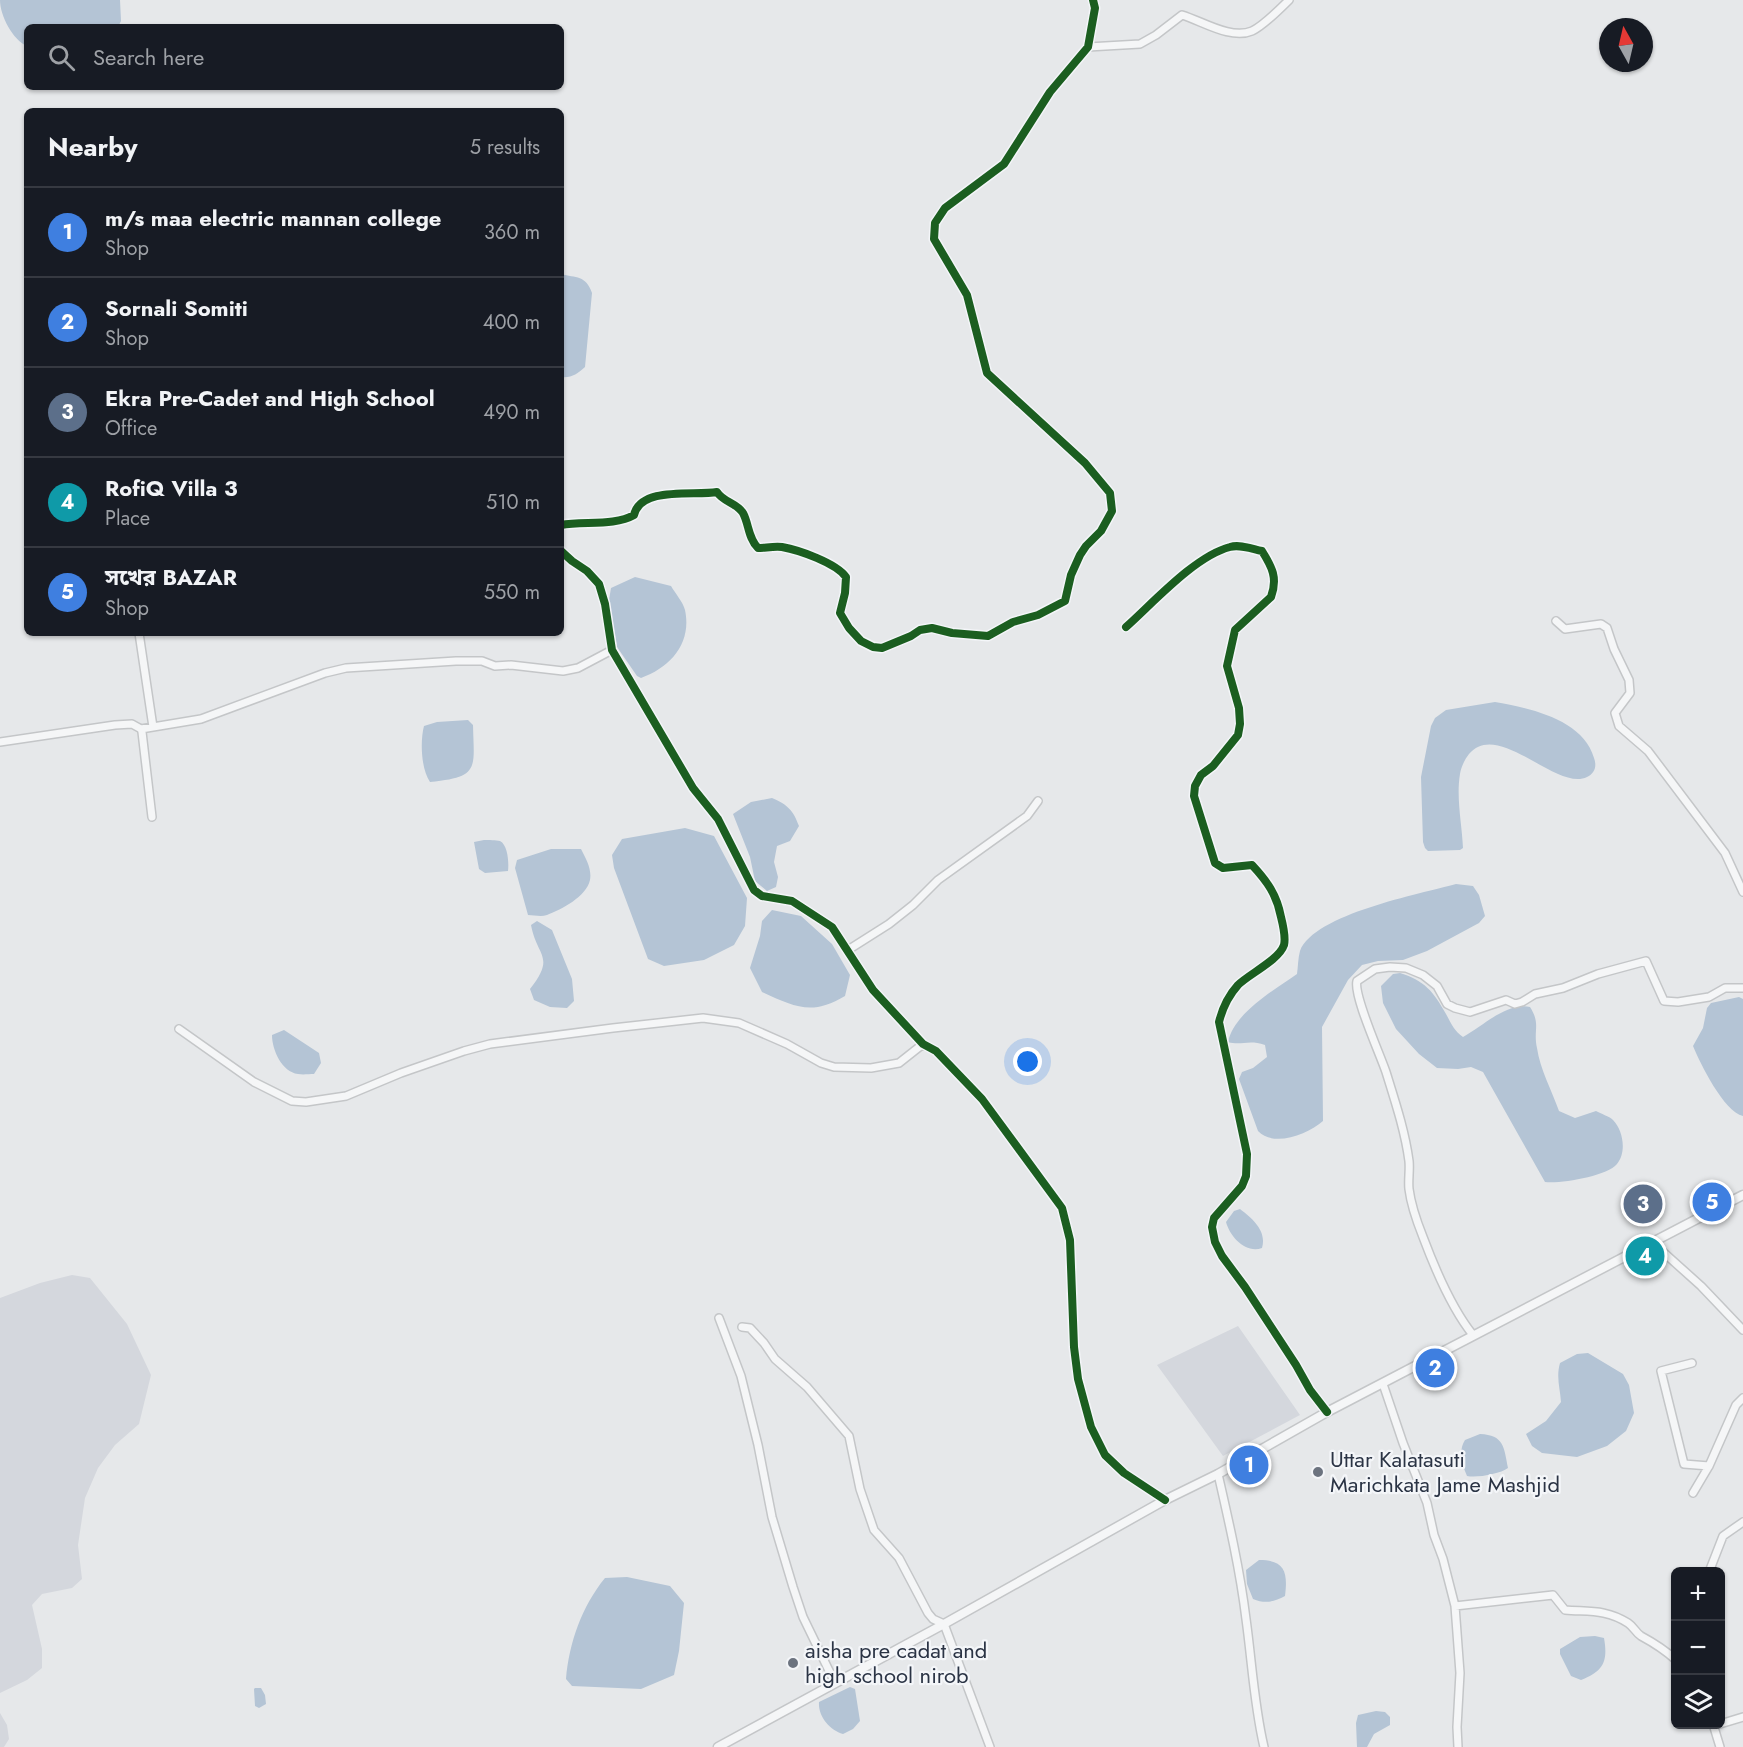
<!DOCTYPE html>
<meta charset="utf-8">
<style>
:root{--surface:#171b24;--page:#20242c;--text:#f1f3f6;--muted:#9ea1a6;--line:#363941;--accent:#1a73e8}
body{margin:0;font-family:Jost,"Noto Sans Bengali",sans-serif;background:var(--page);color:var(--text)}
.controls{position:absolute;right:18px;bottom:18px;display:grid;overflow:hidden;border-radius:9px;box-shadow:0 2px 4px #0004}
.controls button{width:54px;height:54px;display:grid;place-items:center;padding:0;border:0;border-bottom:2px solid var(--line);background:var(--surface);color:var(--text);font:30px sans-serif}
.compass{position:absolute;left:1599px;top:18px;width:54px;height:54px;border-radius:50%;background:var(--surface);box-shadow:0 2px 4px #0004;rotate:352deg}
.you{position:absolute;left:1028px;top:1062px;width:21px;height:21px;margin:-15px;border:4px solid #fff;border-radius:50%;background:#1a73e8;box-shadow:0 0 0 9px #1a73e833}
.badge{display:grid;place-items:center;width:39px;height:39px;border-radius:50%;background:var(--accent);color:#fff;font-size:20px;font-weight:700}
.pin{position:absolute;translate:-50% -50%;border:3px solid #fff;box-shadow:0 2px 6px #0006}
.list{margin:0;padding:0;list-style:none}
h2{display:flex;justify-content:space-between;align-items:center;height:78px;margin:0;padding:0 24px;font-size:26px}
h2 small{font-size:20px;font-weight:400;color:var(--muted)}
.list li{display:grid;grid-template-columns:39px 1fr auto;gap:18px;align-items:center;box-sizing:border-box;height:90px;padding:0 24px;border-top:2px solid var(--line)}
.list b{display:block;font-size:22px;white-space:nowrap}
.list p{margin:0;font-size:20px;white-space:nowrap;color:var(--muted)}
.list em{font-size:20px;font-style:normal;color:var(--muted)}
.icon{flex:none;width:33px;height:33px;fill:none;stroke:currentColor;stroke-width:2;stroke-linecap:round;stroke-linejoin:round}
.map{position:relative;flex:none;width:1743px;height:1747px;overflow:hidden}
.search{position:absolute;background:var(--surface);box-shadow:0 2px 4px #0004;left:24px;top:24px;width:540px;height:66px;display:flex;align-items:center;gap:15px;box-sizing:border-box;padding:0 21px;border-radius:9px;color:var(--muted);font-size:22px}
.panel{position:absolute;background:var(--surface);box-shadow:0 2px 4px #0004;left:24px;top:108px;width:540px;height:528px;border-radius:9px}
.map>svg:first-child{display:block}
.built{fill:#d4d7dd}
.water{fill:#b4c4d5}
.lines{fill:none;stroke-linecap:round;stroke-linejoin:round}
.minor-casing{stroke:#c4c6c8;stroke-width:10}
.tertiary-casing{stroke:#c4c6c8;stroke-width:11}
.minor{stroke:#f5f6f7;stroke-width:7}
.tertiary{stroke:#f5f6f7;stroke-width:8}
.cycleway-casing{stroke:#f4f6f9;stroke-width:11}
.cycleway{stroke:#1b5e20;stroke-width:8}
.poi-dot{fill:#6c737f;stroke:#f4f6f9;stroke-width:2}
.labels{text-anchor:middle;dominant-baseline:central;stroke-width:4.5;stroke-linejoin:round;paint-order:stroke}
.poi-label{font-size:22px;fill:#2b3445;stroke:#f4f6f9;text-anchor:start}
</style>
<div class="map">
<svg width="1743" height="1747" viewBox="0 0 1743 1747">
<rect width="100%" height="100%" fill="#e6e8ea"/>
<!-- built -->
<path class="built" d="M72 1275 90 1278 127 1324 151 1375 139 1424 115 1445 98 1468 85 1498 78 1545 82 1579 72 1588 42 1594 32 1605 42 1649V1668L27 1680 0 1693V1298L40 1283Z
M1238 1326 1300 1415 1223 1456 1157 1365Z
M0 1713 7 1725 9 1739 4 1747H0Z"/>
<!-- water -->
<path class="water" d="M0 0H120L121 21 118 27H27V46C13 40 0 16 0 0Z
M561 274C576 278 586 275 592 293L585 367C577 374 572 378 561 377Z
M635 577 671 586C675 593 683 602 685 610 692 643 671 667 641 678L637 676 617 647 609 600 611 588Z
M1495 702C1529 708 1583 719 1594 758 1597 766 1595 773 1587 777 1557 792 1498 719 1469 754 1465 759 1461 767 1460 774 1456 798 1462 824 1463 848L1460 850 1428 851 1425 848 1423 842 1421 777 1431 726 1435 718 1446 710Z
M468 720 473 725C474 769 480 777 430 782 421 769 420 741 424 726L437 722Z
M772 798C788 805 793 810 799 826L790 841 777 846 774 862 778 877 776 887 767 891 755 881 750 857 733 814 751 802Z
M685 828 714 836 747 898 745 926 734 945 704 960 664 966 648 959 614 868 612 855 622 839Z
M484 840C489 840 496 840 500 841 508 845 509 863 508 871L485 873 479 869 474 842Z
M551 849H581C586 859 592 869 590 880 586 897 562 909 547 915 541 917 534 915 528 915L515 868 517 860Z
M1456 884 1473 886 1479 895 1485 916 1479 923 1427 951 1403 960 1378 961 1362 965 1348 980 1322 1027 1323 1121C1308 1134 1274 1148 1258 1131L1239 1079 1242 1072 1253 1068 1267 1057 1265 1045C1248 1039 1242 1046 1228 1042 1234 1013 1274 990 1297 974 1298 967 1298 958 1300 951 1314 914 1420 894 1456 884Z
M772 910 801 916 832 944 850 975 845 996C812 1016 795 1007 762 992L750 968 760 936 762 921Z
M537 921 552 930 572 979 574 1001 567 1008 550 1007 534 1000 530 989C556 956 537 957 531 925Z
M1400 973C1425 981 1433 991 1446 1014 1451 1023 1454 1031 1463 1037 1483 1026 1507 1002 1530 1007 1541 1024 1533 1030 1537 1048 1540 1069 1552 1091 1559 1111L1575 1118 1596 1111C1601 1114 1609 1116 1613 1120 1623 1130 1627 1152 1617 1164 1607 1176 1561 1184 1545 1182L1483 1072 1471 1067 1458 1069 1437 1068 1419 1054 1396 1029 1383 1003 1381 986 1393 974Z
M1739 997 1743 999V1116C1724 1112 1700 1063 1693 1046L1703 1028 1707 1008 1711 1003Z
M284 1030 319 1053 321 1063 314 1074C309 1074 303 1075 298 1074 282 1072 272 1050 272 1035Z
M1240 1209C1253 1219 1267 1231 1262 1248 1246 1254 1230 1237 1226 1222L1234 1211Z
M1588 1353 1623 1374 1629 1385 1634 1413 1626 1431 1607 1446 1577 1457 1542 1453 1532 1446 1526 1434 1546 1421 1561 1402C1560 1388 1556 1377 1560 1363L1577 1354Z
M1480 1434C1504 1435 1504 1447 1508 1468 1500 1474 1477 1478 1467 1476 1462 1464 1458 1451 1465 1440Z
M1259 1560C1285 1560 1288 1572 1285 1596 1274 1602 1265 1604 1253 1599L1247 1584 1246 1570Z
M627 1577 670 1586 684 1603 679 1651 674 1675 641 1689 572 1686 566 1679C569 1643 582 1606 605 1578Z
M1595 1636 1604 1638C1608 1661 1604 1671 1581 1680L1571 1676 1560 1654V1649L1580 1637Z
M850 1687 855 1689 860 1721 853 1729 843 1734C830 1730 818 1717 819 1702Z
M255 1688H261L265 1695 266 1704 259 1708 255 1706 254 1689Z
M1376 1711 1385 1712 1390 1717V1725L1374 1734 1367 1747H1357L1356 1723 1358 1715Z"/>
<g class="lines">
<!-- minor casing -->
<g class="minor-casing">
<path id="minor" d="M1088 47 1140 44 1156 35 1182 15C1202 21 1231 40 1252 31 1263 26 1280 9 1289 0
M561 525C584 521 615 526 634 515 641 486 694 496 717 492 723 502 737 503 743 513 749 524 748 538 758 548 765 548 774 546 782 547 799 550 836 563 846 577L845 593 840 613 849 628 861 641 873 647 882 648 911 636 920 630 932 628 952 633 988 636 1013 622 1038 615 1065 601 1071 575 1080 555 1086 546 1101 531 1112 511 1110 493 1085 463 987 373 967 295 934 239 935 223 945 208 1004 164 1050 92 1088 47 1095 8 1093 0
M561 551 572 561 587 571 599 584 605 604 612 650 693 788 718 819 754 890 762 896 792 901 832 927 873 990 923 1044 936 1051 982 1099 1062 1208 1070 1240 1074 1347 1078 1379 1091 1427 1105 1455 1124 1473 1165 1500
M1556 621 1565 629 1601 624 1607 628 1614 649 1629 680 1630 693 1615 713 1619 726 1648 751 1725 853 1743 892
M1126 627C1153 603 1195 556 1230 547 1240 544 1252 549 1262 551 1272 567 1278 578 1271 597L1235 630 1227 666 1239 708 1240 724 1238 735 1213 766 1201 775 1195 786 1194 796 1215 863 1223 868 1252 865C1267 881 1277 895 1281 917 1283 925 1286 937 1284 945 1279 960 1249 974 1238 985 1229 995 1222 1010 1219 1022L1247 1154 1246 1176 1242 1186 1214 1218 1212 1227 1215 1242 1222 1256 1245 1287 1296 1365 1310 1390 1327 1412
M139 633 153 727
M141 729 201 719 325 673 346 668 456 661H482L495 666 511 665 563 671 578 668 612 650
M0 742 115 725 132 724 141 729 142 732 152 817
M848 950 889 924 913 905 938 880 1027 816 1038 801
M179 1029 254 1082 292 1101 306 1102 346 1096 401 1073 464 1051 490 1044 613 1028 703 1018 739 1023 787 1044 821 1063 834 1067 871 1068 899 1063 923 1044
M1652 1242 1701 1286 1743 1330
M719 1318 741 1376 758 1445 772 1517 793 1587 803 1617 835 1683
M742 1327 750 1328 764 1343 775 1359 807 1387 849 1436 860 1489 874 1530 899 1558 928 1613 933 1619 944 1624 990 1747
M1473 1335C1452 1309 1435 1269 1423 1237 1417 1222 1411 1205 1409 1189 1408 1180 1410 1170 1409 1161 1405 1131 1395 1101 1386 1072 1380 1054 1353 995 1357 981L1375 969 1390 967 1406 968 1423 975 1437 986 1447 1004 1455 1008 1470 1012 1506 1000 1515 1004 1522 1002 1535 994 1563 988 1598 974 1646 961 1664 1001 1678 1002 1709 997 1725 988H1743
M1692 1363 1661 1371 1684 1464 1709 1466
M1383 1384 1403 1443 1427 1503 1434 1535 1443 1559 1455 1606 1460 1673 1457 1727 1458 1747
M1218 1474C1229 1522 1240 1570 1246 1619 1252 1662 1254 1705 1264 1747
M1693 1493 1709 1466 1736 1405 1743 1398
M1709 1572 1723 1536 1743 1522
M1455 1606 1553 1595 1565 1610C1589 1612 1606 1609 1628 1623 1634 1627 1636 1633 1641 1636 1654 1643 1665 1650 1676 1660
M1713 1724 1720 1747
M1720 1724 1743 1717"/>
</g>
<!-- tertiary casing -->
<g class="tertiary-casing">
<path id="tertiary" d="M718 1747 944 1624 1165 1500 1218 1474 1327 1412 1743 1195"/>
</g>
<!-- minor -->
<use href="#minor" class="minor"/>
<!-- tertiary -->
<use href="#tertiary" class="tertiary"/>
<!-- cycleway casing -->
<g class="cycleway-casing">
<path id="cycleway" d="M561 525C584 521 615 526 634 515 641 486 694 496 717 492 723 502 737 503 743 513 749 524 748 538 758 548 765 548 774 546 782 547 799 550 836 563 846 577L845 593 840 613 849 628 861 641 873 647 882 648 911 636 920 630 932 628 952 633 988 636 1013 622 1038 615 1065 601 1071 575 1080 555 1086 546 1101 531 1112 511 1110 493 1085 463 987 373 967 295 934 239 935 223 945 208 1004 164 1050 92 1088 47 1095 8 1093 0
M561 551 572 561 587 571 599 584 605 604 612 650 693 788 718 819 754 890 762 896 792 901 832 927 873 990 923 1044 936 1051 982 1099 1062 1208 1070 1240 1074 1347 1078 1379 1091 1427 1105 1455 1124 1473 1165 1500
M1126 627C1153 603 1195 556 1230 547 1240 544 1252 549 1262 551 1272 567 1278 578 1271 597L1235 630 1227 666 1239 708 1240 724 1238 735 1213 766 1201 775 1195 786 1194 796 1215 863 1223 868 1252 865C1267 881 1277 895 1281 917 1283 925 1286 937 1284 945 1279 960 1249 974 1238 985 1229 995 1222 1010 1219 1022L1247 1154 1246 1176 1242 1186 1214 1218 1212 1227 1215 1242 1222 1256 1245 1287 1296 1365 1310 1390 1327 1412"/>
</g>
<!-- cycleway -->
<use href="#cycleway" class="cycleway"/>
</g>
<!-- markers -->
<g class="poi-dot">
<circle cx="1318" cy="1472" r="6"/>
<circle cx="793" cy="1663" r="6"/>
</g>
<g class="labels">
<!-- poi labels -->
<g class="poi-label">
<text x="1330" y="1459">Uttar Kalatasuti<tspan x="1330" dy="25">Marichkata Jame Mashjid</tspan></text>
<text x="805" y="1650">aisha pre cadat and<tspan x="805" dy="25">high school nirob</tspan></text>
</g>
</g>
</svg>
<div class="controls">
<button>+</button>
<button>−</button>
<button><svg class="icon" aria-label="layers" viewBox="0 0 24 24"><path d="M12 4l9 5-9 5-9-5zM3 14l9 5 9-5"/></svg></button>
</div>
<svg class="compass" viewBox="-18 -18 36 36"><path d="M0-13l5 13h-10z" fill="#e53935"/><path d="M0 13l5-13h-10z" fill="#9ea1a6"/></svg>
<div class="you"></div>
<div class="pin badge" style="left:1249px;top:1465px;background:#3f7fe0">1</div>
<div class="pin badge" style="left:1435px;top:1368px;background:#3f7fe0">2</div>
<div class="pin badge" style="left:1643px;top:1204px;background:#5c6f8a">3</div>
<div class="pin badge" style="left:1645px;top:1256px;background:#0f9aa8">4</div>
<div class="pin badge" style="left:1712px;top:1202px;background:#3f7fe0">5</div>
<div class="search"><svg class="icon" aria-label="search" viewBox="0 0 24 24"><circle cx="10" cy="10" r="6"/><path d="M15 15l6 6"/></svg>Search here</div>
<section class="panel">
<h2>Nearby<small>5 results</small></h2>
<ul class="list">
<li><span class="badge" style="background:#3f7fe0">1</span><div><b>m/s maa electric mannan college</b><p>Shop</p></div><em>360 m</em></li>
<li><span class="badge" style="background:#3f7fe0">2</span><div><b>Sornali Somiti</b><p>Shop</p></div><em>400 m</em></li>
<li><span class="badge" style="background:#5c6f8a">3</span><div><b>Ekra Pre-Cadet and High School</b><p>Office</p></div><em>490 m</em></li>
<li><span class="badge" style="background:#0f9aa8">4</span><div><b>RofiQ Villa 3</b><p>Place</p></div><em>510 m</em></li>
<li><span class="badge" style="background:#3f7fe0">5</span><div><b>সখের BAZAR</b><p>Shop</p></div><em>550 m</em></li>
</ul>
</section>
</div>
